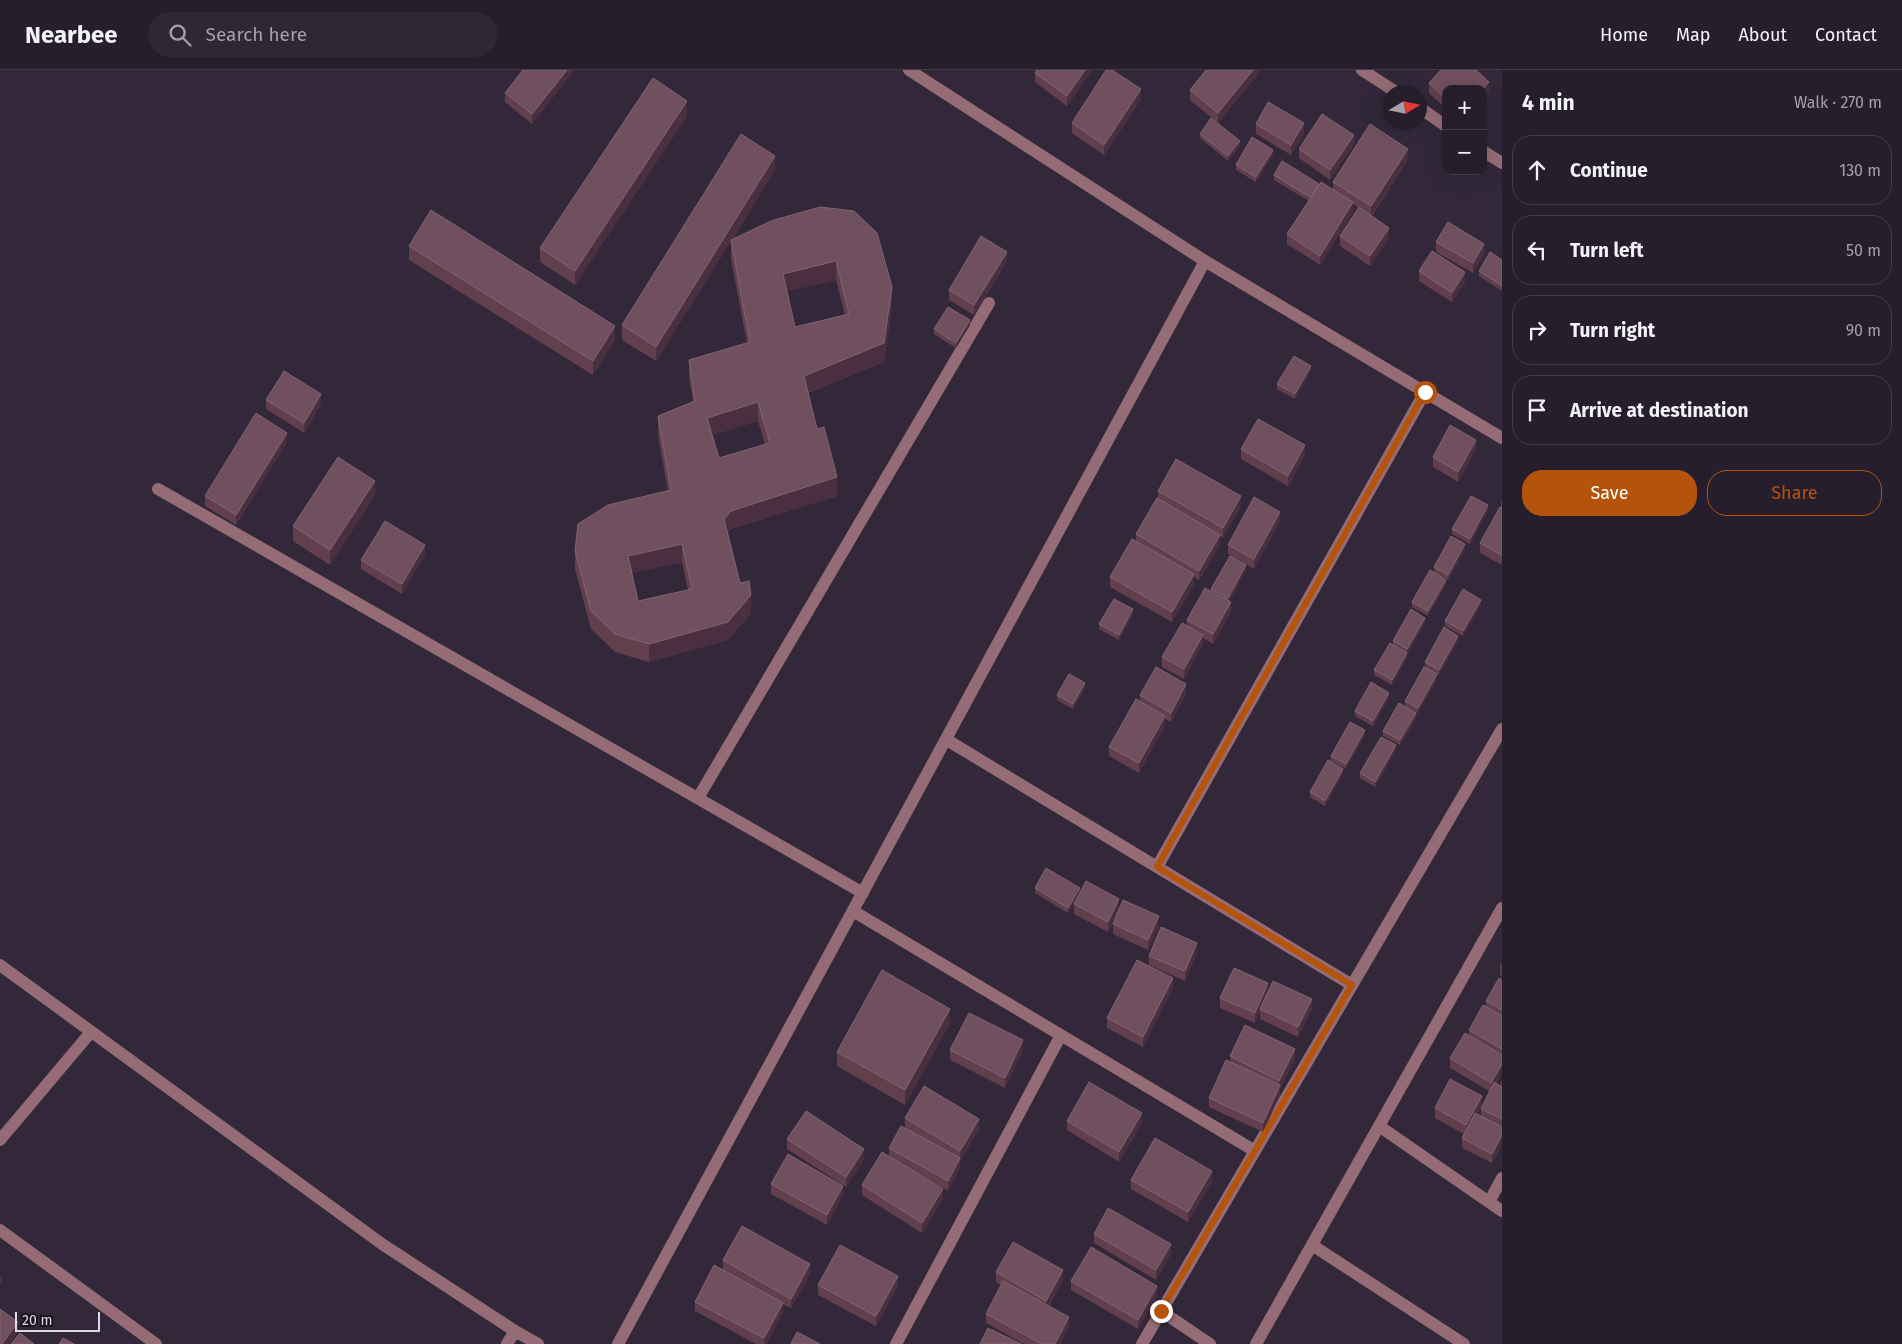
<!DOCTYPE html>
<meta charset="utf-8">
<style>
:root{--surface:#261e2c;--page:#2e2734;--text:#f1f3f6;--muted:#a4a2a9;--line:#423c48;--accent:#b45309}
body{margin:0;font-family:"Fira Sans",sans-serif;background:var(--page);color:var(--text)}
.controls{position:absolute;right:15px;top:15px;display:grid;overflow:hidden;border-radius:10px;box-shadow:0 5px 20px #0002}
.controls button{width:45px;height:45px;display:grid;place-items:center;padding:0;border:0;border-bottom:1px solid var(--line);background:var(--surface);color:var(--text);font:25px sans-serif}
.compass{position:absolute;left:1382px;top:15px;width:45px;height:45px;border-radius:50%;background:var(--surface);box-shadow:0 5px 20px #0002;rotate:80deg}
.scale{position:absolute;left:15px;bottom:12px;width:85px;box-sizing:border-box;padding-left:5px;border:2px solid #e0d9e5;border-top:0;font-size:14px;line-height:18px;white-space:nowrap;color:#e0d9e5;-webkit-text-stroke:4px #18131b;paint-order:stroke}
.stop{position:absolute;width:15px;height:15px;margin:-11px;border:4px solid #b45309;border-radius:50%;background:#fff}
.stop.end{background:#b45309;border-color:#fff;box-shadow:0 1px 5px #0008}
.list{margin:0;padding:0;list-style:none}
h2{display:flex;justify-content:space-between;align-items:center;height:65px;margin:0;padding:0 20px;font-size:21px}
h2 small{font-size:16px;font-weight:400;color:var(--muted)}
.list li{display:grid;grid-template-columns:32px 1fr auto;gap:15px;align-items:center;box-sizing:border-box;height:70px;margin:0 10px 10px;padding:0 10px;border:1px solid var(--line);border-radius:20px}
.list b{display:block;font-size:19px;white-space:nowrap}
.list em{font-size:16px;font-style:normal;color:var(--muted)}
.actions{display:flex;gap:10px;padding:15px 20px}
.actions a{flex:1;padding:11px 0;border:1px solid var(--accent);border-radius:20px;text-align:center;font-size:18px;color:var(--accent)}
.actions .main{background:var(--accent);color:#fff}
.icon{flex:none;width:28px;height:28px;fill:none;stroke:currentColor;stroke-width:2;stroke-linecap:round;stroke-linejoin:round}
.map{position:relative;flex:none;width:1502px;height:1274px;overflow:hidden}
header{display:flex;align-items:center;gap:30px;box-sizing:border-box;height:70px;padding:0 25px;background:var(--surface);border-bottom:1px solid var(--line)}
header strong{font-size:24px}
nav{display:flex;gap:28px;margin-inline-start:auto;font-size:18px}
.search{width:350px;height:45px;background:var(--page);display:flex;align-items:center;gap:12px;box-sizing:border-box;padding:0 18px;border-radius:28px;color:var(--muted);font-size:19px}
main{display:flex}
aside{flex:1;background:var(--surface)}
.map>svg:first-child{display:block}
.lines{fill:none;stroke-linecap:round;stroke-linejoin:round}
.minor{stroke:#956c75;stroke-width:12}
.wall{fill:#623f4d;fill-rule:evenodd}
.shaded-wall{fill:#492f3f}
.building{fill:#704f5e;stroke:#826573;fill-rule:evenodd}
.route{stroke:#b45309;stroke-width:6}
</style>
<header>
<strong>Nearbee</strong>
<div class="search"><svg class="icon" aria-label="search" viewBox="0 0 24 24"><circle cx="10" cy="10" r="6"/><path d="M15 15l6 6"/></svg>Search here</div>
<nav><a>Home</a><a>Map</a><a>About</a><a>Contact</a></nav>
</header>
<main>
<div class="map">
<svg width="1502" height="1274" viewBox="0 0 1502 1274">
<rect width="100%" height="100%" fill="#32283a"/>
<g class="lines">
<!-- minor -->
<path class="minor" d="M909 0 1205 191 1502 368
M1362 0 1396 22
M1420 38 1446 56
M1483 81 1502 93
M158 419 863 823
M947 670 1352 915
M698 728 989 233
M1157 797 1425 322
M853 841 1255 1081
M0 895 382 1174 515 1261 538 1274
M1379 1056 1502 1141
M0 1070 91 962
M1489 1132 1502 1108
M0 1160 156 1274
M1312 1175 1464 1274
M1161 1241 1210 1274
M507 1274 515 1261
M618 1274 1205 191
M896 1274 1061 965
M1142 1274 1502 659
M1256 1274 1502 838"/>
</g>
<!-- wall -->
<path class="wall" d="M523 0H574L532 54 505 32V23Z
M1037 0H1092L1067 36 1035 12V3Z
M1259 0V3L1218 53 1190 30V20Z
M1441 0H1476L1489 12V22L1483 29V19H1446V39L1429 23V13Z
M1141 29 1104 85 1072 63V53Z
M687 46 575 215 540 192V178Z
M1256 54 1304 63 1291 85 1256 64Z
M1200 64 1240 76 1228 91 1200 68Z
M1354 74 1330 110 1299 88V79Z
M1273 85 1256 112 1236 100V95Z
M1408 89 1372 146 1389 168 1370 196 1340 176V166L1359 138 1353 134V142L1320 195 1287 174V164L1309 131 1274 110V105L1333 119V112Z
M775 100 732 170 820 137 892 235 884 292 808 323 817 359 837 426 731 459 728 463 740 513 751 543 728 570 649 592 615 582 591 559 575 499V481L668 421 658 365V346L693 332 689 308V290L747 273 731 189V171L656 291 622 270V255ZM836 210 845 245 795 257 787 221ZM758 351 765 374 719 388 712 365ZM682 492 688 520 638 531 632 503Z
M1436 172 1484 184 1473 203 1436 182Z
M409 176 615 270 593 305 409 190Z
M1502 190V221L1479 206V201Z
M1007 191 974 245 949 230V220Z
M1419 201 1465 212 1452 232 1419 211Z
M970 255 956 278 934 264V259Z
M1311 301 1295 329 1277 319V314Z
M266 330 321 334 304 363 266 339Z
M287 372 236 455 205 436V426Z
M1241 379 1305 385 1288 416 1241 389Z
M1476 379 1458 412 1433 397V387Z
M1158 421 1241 436 1223 468 1220 466V475L1199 510 1194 507V514L1172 552 1110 517V507L1136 471V464L1158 428Z
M375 425 330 495 293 471V456Z
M1502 429V495L1480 483V473L1501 438V431Z
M1488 440 1470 474 1452 464V459Z
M1280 451 1254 499 1228 484V475Z
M1465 479 1448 510 1434 502V497Z
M425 485 402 524 361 499V490Z
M1246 500 1229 531 1231 542 1213 574 1203 568V574L1184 609 1162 597V587L1187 556V550L1211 521V519Z
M1446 514 1428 546 1412 537V532Z
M1481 535 1463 566 1445 556V551Z
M1133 544 1119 570 1099 559V554Z
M1425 553 1407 584V588L1392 615 1374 605V600L1393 574V571Z
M1458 570 1439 605 1437 604V609L1418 643 1405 636V631L1425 597V592Z
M1085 618 1073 639 1057 630V625Z
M1186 624 1171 652 1165 649V655L1139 703 1109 686V677L1140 631V625Z
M1389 628 1373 656 1355 646V641Z
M1416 648 1400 675 1383 666V661Z
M1365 665 1346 699 1331 691V686Z
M1396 680 1375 717 1360 708V703Z
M1343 704 1325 736 1310 727V722Z
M1035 818 1080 823 1068 843 1035 823Z
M1074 834 1119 839 1159 856 1148 880 1113 864V854L1118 841 1108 862 1074 844Z
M1197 882 1185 911 1149 895V886Z
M1502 893V906L1500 905V895Z
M1502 910V1003L1496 1014 1500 1015 1502 1010V1075L1492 1093 1462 1078V1068L1464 1064 1435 1048V1038L1482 1036 1477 1044 1481 1045V1039L1489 1021 1450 998V988L1469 965V960L1486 937V931Z
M1173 918 1143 977 1107 958V948Z
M1268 922 1312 939 1298 967 1260 949V940L1255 953 1220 938V928Z
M950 953 905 1035 837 996V982Z
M950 980H1023L1005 1018 950 990Z
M1230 986 1295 989 1280 1019V1025L1263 1062 1209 1037V1028L1230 992Z
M905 1048 979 1059 960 1091V1098L948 1121 922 1106 943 1129 922 1163 862 1125V1115L889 1086V1078L905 1058Z
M1067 1051 1142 1053 1119 1092 1067 1060Z
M787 1069 864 1089 846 1117 787 1079Z
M1131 1110 1212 1111 1188 1152 1131 1119Z
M771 1114 843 1125 827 1155 771 1124Z
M1094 1164 1171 1184 1156 1210 1094 1173Z
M723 1190 810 1204 791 1238 783 1234V1242L766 1274H756L695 1241V1232L723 1200Z
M996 1202 1063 1210 1049 1236 1069 1256 1060 1274H1024L986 1253V1244L1001 1215 996 1212Z
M1071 1211 1157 1226 1138 1259 1071 1220Z
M818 1215 898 1216 876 1256 818 1225Z"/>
<!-- shaded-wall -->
<path class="shaded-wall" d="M567 0H574L532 54V44Z
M1085 0H1092L1067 36V26Z
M1253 0H1259V3L1218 53V43Z
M1489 12V22L1483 29V19Z
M1141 19V29L1104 85V75Z
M687 31V46L575 215V201Z
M1304 53V63L1291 85V75Z
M1354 65V74L1330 110V100Z
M1240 71V76L1228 91V86Z
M1408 79V89L1371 146V136Z
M1273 80V85L1256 112V107Z
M775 86V100L656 291V277Z
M1353 132V142L1320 195V186Z
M1389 158V168L1370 196V186Z
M1484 174V184L1473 203V193Z
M1007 182V191L974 245V235Z
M836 191V210L783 222V204Z
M1465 202V212L1452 232V223Z
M892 217V235L884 292 804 324V306Z
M970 250V255L956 278V273Z
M615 256V270L593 305V291Z
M1311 296V301L1295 329V324Z
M321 324V334L304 363V353Z
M758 332V351L707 367V348Z
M287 363V372L236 455V445Z
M1476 370V379L1458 412V402Z
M1305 375V385L1288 416V406Z
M837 407V426L731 459 724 467V449L731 441Z
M375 411V425L330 495V480Z
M1241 426V436L1223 468V458Z
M1488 435V440L1470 474V469Z
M1280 442V451L1254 499V489Z
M1220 465V475L1199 510V501Z
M682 474V492L628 504V486Z
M1465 474V479L1448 510V505Z
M425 475V485L402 524V514Z
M1246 495V500L1228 533V528Z
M1194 504V514L1172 552V542Z
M1446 510V514L1428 546V541Z
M751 525V543L728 570 649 592V574Z
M1481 530V535L1463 566V561Z
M1231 532V542L1213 574V564Z
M1133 539V544L1119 570V565Z
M1425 548V553L1407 584V579Z
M1203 565V574L1184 609V599Z
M1458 566V570L1439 605V600Z
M1407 583V588L1392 615V610Z
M1437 604V609L1418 643V638Z
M1085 613V618L1073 639V634Z
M1186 614V624L1171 652V643Z
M1389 623V628L1373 656V651Z
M1416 643V648L1400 675V670Z
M1165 646V655L1139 703V693Z
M1365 660V665L1346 699V694Z
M1396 675V680L1375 717V712Z
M1343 699V704L1325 736V731Z
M1080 818V823L1068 843V838Z
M1119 829V839L1108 862V852Z
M1159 846V856L1148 880V870Z
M1197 873V882L1185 911V901Z
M1173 908V918L1143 977V967Z
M1268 913V922L1260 939 1255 953V943Z
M1312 929V939L1298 967V957Z
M950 939V953L905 1035V1020Z
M1023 970V980L1005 1018V1008Z
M1295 979V989L1280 1019V1025L1263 1062V1053L1279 1017V1011Z
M1502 994V1003L1491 1022V1013Z
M1482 1026V1036L1466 1065V1055Z
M1142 1043V1053L1119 1092V1082Z
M979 1049V1059L960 1091V1081Z
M1502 1065V1075L1492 1093V1084Z
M864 1079V1089L846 1117V1107Z
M960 1088V1098L948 1121V1111Z
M1212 1101V1111L1188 1152V1142Z
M843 1116V1125L827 1155V1145Z
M943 1119V1129L922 1163V1153Z
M1171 1174V1184L1156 1210V1200Z
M810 1194V1204L791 1238V1229Z
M1063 1200V1210L1046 1241V1231Z
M2 1204V1213L0 1216V1207Z
M898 1206V1216L876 1256V1246Z
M1157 1216V1226L1138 1259V1250Z
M783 1233V1242L766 1274H764V1268Z
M1069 1247V1256L1060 1274H1055Z
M18 1252V1262L9 1274H2Z"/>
<!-- building -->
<path class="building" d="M523 0H567L532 44 505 23Z
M1037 0H1085L1067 26 1035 3Z
M1106 0H1112L1141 19 1104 75 1072 53Z
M1206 0H1253L1218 43 1190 20Z
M1441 0H1476L1489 12 1483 19H1446V29L1429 13Z
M653 8 687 31 575 201 540 178Z
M1268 32 1304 53 1291 75 1256 54Z
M1322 44 1354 65 1330 100 1299 79Z
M1211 48 1240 71 1228 86 1200 64Z
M1370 54 1408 79 1371 136 1333 112Z
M741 64 775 86 656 277 622 255Z
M1252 67 1273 80 1256 107 1236 95Z
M1282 91 1319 114 1310 127 1274 105Z
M1321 112 1353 132 1320 186 1287 164Z
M820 137 854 141 877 163 892 217 884 273 804 306 817 359 824 357 837 407 731 441 724 449 740 513 749 511 751 525 728 552 649 574 615 564 591 541 575 481 578 454 608 435 671 420 658 346 695 331 689 290 750 272 731 170 771 151ZM836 191 849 244 795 257 783 204ZM758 332 770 373 719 388 707 348ZM682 474 692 519 638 531 628 486Z
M1359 137 1389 158 1370 186 1340 166Z
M431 140 615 256 593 291 409 176Z
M1448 152 1484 174 1473 193 1436 172Z
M981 166 1007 182 974 235 949 220Z
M1432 181 1465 202 1452 223 1419 201Z
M1490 182 1502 190V216L1479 201Z
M948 237 970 250 956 273 934 259Z
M1294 286 1311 296 1295 324 1277 314Z
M284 301 321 324 304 353 266 330Z
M256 343 287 363 236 445 205 426Z
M1258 349 1305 375 1288 406 1241 379Z
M1450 355 1476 370 1458 402 1433 387Z
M338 387 375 411 330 480 293 456Z
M1176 389 1241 426 1223 458 1158 421Z
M1471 426 1488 435 1470 469 1452 459Z
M1254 427 1280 442 1254 489 1228 475Z
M1157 428 1220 465 1199 501 1136 464Z
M1500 437 1502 438V485L1480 473Z
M385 451 425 475 402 514 361 490Z
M1451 466 1465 474 1448 505 1434 497Z
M1132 469 1194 504 1172 542 1110 507Z
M1230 486 1246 495 1228 528 1211 519Z
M1430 500 1446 510 1428 541 1412 532Z
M1205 518 1231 532 1213 564 1187 550Z
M1463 519 1481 530 1463 561 1445 551Z
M1114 529 1133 539 1119 565 1099 554Z
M1411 539 1425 548 1407 579 1393 571Z
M1182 553 1203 565 1184 599 1162 587Z
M1444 557 1458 566 1439 600 1425 592Z
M1390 573 1407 583 1392 610 1374 600Z
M1156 597 1186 614 1171 643 1140 625Z
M1424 597 1437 604 1418 638 1405 631Z
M1069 604 1085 613 1073 634 1057 625Z
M1371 612 1389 623 1373 651 1355 641Z
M1136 629 1165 646 1139 693 1109 677Z
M1399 633 1416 643 1400 670 1383 661Z
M1350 652 1365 660 1346 694 1331 686Z
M1381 667 1396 675 1375 712 1360 703Z
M1328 690 1343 699 1325 731 1310 722Z
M1046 798 1080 818 1068 838 1035 818Z
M1086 811 1119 829 1108 852 1074 834Z
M1123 830 1159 846 1148 870 1113 854Z
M1161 857 1197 873 1185 901 1149 886Z
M1137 890 1173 908 1143 967 1107 948Z
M1234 898 1268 913 1255 943 1220 928Z
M882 900 950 939 905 1020 837 982Z
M1499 908 1502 910V940L1486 931Z
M1273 911 1312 929 1298 957 1260 939Z
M1483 935 1502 946V979L1469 960Z
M969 943 1023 970 1005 1008 950 980Z
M1245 955 1295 979 1279 1011 1230 986Z
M1465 963 1502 985V994L1491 1013 1450 988Z
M1226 990 1280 1015 1263 1053 1209 1028Z
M1450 1009 1482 1026 1466 1055 1435 1038Z
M1089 1012 1142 1043 1119 1082 1067 1051Z
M1494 1012 1502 1017V1049L1481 1039Z
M924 1016 979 1049 960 1081 905 1048Z
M806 1041 864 1079 846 1107 787 1069Z
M1475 1043 1502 1057V1065L1492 1084 1462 1068Z
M901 1056 960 1088 948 1111 889 1078Z
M1155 1068 1212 1101 1188 1142 1131 1110Z
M882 1082 943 1119 922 1153 862 1115Z
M788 1084 843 1116 827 1145 771 1114Z
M1108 1138 1171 1174 1156 1200 1094 1164Z
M742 1156 810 1194 791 1229 723 1190Z
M1013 1172 1063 1200 1046 1231 996 1202Z
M840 1175 898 1206 876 1246 818 1215Z
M1091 1177 1157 1216 1138 1250 1071 1211Z
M714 1195 783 1233 764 1268 695 1232Z
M1003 1211 1069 1247 1055 1274H1042L986 1244Z
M0 1239 18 1252 2 1274 0 1273Z
M988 1258 1021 1274H980Z
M797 1262 820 1274H791Z
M20 1263 34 1274H11Z
M63 1268 74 1274H59Z"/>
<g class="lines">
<!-- route -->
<path class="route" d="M1161 1241 1352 915 1157 797 1425 322"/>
</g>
</svg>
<div class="controls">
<button>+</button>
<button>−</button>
</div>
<svg class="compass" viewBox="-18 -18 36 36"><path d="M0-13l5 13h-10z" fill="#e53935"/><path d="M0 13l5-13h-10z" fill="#a4a2a9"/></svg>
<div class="scale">20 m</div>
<div class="stop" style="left:1425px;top:322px"></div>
<div class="stop end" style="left:1161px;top:1241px"></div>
</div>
<aside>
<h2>4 min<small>Walk · 270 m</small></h2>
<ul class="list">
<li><svg class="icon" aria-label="ahead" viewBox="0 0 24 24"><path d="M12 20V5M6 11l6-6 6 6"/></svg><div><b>Continue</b></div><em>130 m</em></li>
<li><svg class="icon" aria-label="left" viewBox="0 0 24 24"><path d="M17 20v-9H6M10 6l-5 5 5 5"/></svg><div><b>Turn left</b></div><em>50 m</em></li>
<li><svg class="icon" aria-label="right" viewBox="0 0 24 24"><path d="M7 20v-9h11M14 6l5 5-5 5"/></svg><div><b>Turn right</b></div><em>90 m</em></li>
<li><svg class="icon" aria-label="arrive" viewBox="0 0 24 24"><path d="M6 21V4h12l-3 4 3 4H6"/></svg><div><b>Arrive at destination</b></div></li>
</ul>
<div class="actions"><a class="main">Save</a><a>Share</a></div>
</aside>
</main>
